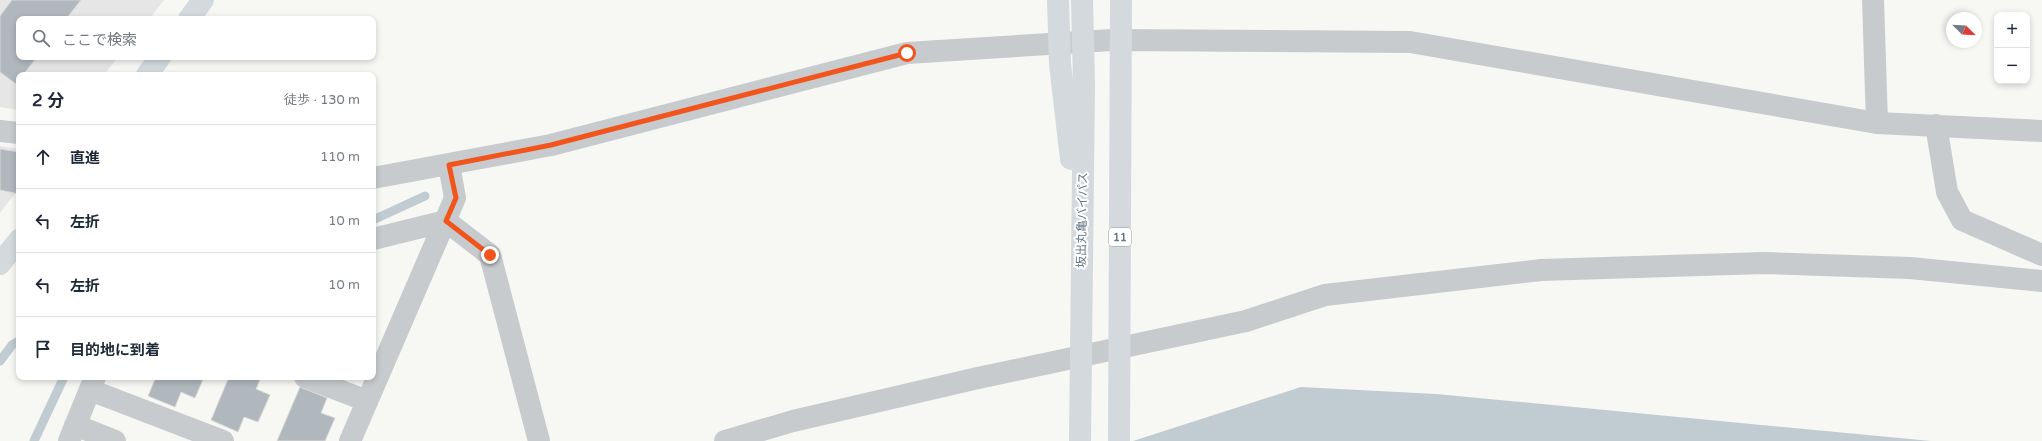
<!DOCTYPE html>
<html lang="ja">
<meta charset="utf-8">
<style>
:root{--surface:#fff;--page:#f6f6f7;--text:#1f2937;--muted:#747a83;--line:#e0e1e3}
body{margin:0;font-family:"Varela Round","Noto Sans JP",sans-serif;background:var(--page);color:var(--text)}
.controls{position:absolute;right:12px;top:12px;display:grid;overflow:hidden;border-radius:8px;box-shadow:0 2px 6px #0003}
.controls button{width:36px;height:36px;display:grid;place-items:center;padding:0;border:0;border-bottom:1px solid var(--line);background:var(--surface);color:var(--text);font:20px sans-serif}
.compass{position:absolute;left:1946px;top:12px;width:36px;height:36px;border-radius:50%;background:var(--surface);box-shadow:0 2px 6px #0003;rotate:114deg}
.stop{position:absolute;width:12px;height:12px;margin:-9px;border:3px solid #f1551b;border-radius:50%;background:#fff}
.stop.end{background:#f1551b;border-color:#fff;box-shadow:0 1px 4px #0008}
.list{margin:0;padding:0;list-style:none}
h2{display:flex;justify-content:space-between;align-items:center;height:52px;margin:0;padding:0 16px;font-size:17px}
h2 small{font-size:13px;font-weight:400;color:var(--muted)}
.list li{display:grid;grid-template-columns:26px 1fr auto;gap:12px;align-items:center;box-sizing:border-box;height:64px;padding:0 16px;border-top:1px solid var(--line)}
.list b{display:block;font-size:15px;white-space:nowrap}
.list em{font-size:13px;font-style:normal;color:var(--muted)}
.icon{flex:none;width:22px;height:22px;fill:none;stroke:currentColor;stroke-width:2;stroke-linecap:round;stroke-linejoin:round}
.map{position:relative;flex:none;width:2042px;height:441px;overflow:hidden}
.search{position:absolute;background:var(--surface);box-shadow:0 2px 6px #0003;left:16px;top:16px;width:360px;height:44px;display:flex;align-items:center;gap:10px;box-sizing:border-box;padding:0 14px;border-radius:8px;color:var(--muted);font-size:15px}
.panel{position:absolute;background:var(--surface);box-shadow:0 2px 6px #0003;left:16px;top:72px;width:360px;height:308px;border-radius:8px}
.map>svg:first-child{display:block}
.built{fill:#e5e6e5}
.water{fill:#c1ccd2}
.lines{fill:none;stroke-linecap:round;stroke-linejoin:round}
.stream{stroke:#c1ccd2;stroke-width:9}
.building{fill:#b0b7bd;stroke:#d9d9d6}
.minor{stroke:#c7cbce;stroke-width:22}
.primary{stroke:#d4d9dd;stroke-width:22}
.trunk{stroke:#d4d9dd;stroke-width:22}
.route{stroke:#f1551b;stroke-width:5}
.labels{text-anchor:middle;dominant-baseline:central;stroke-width:4;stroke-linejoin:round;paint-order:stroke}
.shield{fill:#fff;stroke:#929fab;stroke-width:1}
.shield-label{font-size:11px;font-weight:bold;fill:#647687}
.street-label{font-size:12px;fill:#647687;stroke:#fff}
</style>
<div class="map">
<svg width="2042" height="441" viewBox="0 0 2042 441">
<rect width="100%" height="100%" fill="#f7f7f4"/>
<!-- built -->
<path class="built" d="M0 0H164L149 19H19V57H118L104 75H19V110L0 107Z
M0 146 19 149V188L0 213Z"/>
<!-- water -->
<path class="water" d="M1301 387 1436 394 1931 441H1133Z"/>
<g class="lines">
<!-- stream -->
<path class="stream" d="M373 220 425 196
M0 361 12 345 19 341
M34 441 64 377"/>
</g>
<!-- building -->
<path class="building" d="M12 0H81L66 19H19V57H37L23 75H19V80L16 84 0 72V16Z
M0 149 19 152V194L0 190Z
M156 377H204L195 398 181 392 175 407 148 396Z
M229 377H261L256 389 270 395 258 422 244 417 238 432 211 420Z
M300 387 327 398 321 413 335 418 325 441H277Z"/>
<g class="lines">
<!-- minor -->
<path class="minor" d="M1873 0 1877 123
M1936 125 1947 192 1962 220 2042 255
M0 131 19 133
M373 178 551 145 907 53 1112 40 1410 42 1877 123 2042 131
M373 239 446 221 490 255 539 441
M305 377 367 401
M90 390 223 441
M75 425 115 441
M69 441 95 377
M350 441 455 198 449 165
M725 441 793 421 978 378 1246 321 1325 295 1541 270 1764 263 1910 268 2042 281"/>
<!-- primary -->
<path class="primary" d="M189 19 203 0
M147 75 160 57
M0 264 19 240"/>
<!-- trunk -->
<path class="trunk" d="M1058 0 1060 64 1071 159
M1080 441 1084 84 1082 0
M1119 441 1121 0"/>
</g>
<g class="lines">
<!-- route -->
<path class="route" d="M490 255 446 221 456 198 449 165 551 145 907 53"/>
</g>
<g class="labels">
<!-- shield labels -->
<rect class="shield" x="1109" y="228" width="22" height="18" rx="3"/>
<g class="shield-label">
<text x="1120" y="237">11</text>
</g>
<!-- street labels -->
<g class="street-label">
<text transform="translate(1082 220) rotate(-89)">坂出丸亀バイパス</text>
</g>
</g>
</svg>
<div class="controls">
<button>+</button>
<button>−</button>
</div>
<svg class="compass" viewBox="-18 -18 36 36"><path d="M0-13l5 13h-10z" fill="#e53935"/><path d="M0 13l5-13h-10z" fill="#747a83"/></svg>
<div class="stop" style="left:907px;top:53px"></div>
<div class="stop end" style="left:490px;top:255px"></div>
<div class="search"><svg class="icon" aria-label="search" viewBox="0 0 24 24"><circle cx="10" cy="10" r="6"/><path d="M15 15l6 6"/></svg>ここで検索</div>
<section class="panel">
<h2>2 分<small>徒歩 · 130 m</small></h2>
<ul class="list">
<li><svg class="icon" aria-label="ahead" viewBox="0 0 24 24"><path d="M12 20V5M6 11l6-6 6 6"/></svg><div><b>直進</b></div><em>110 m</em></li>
<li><svg class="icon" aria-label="left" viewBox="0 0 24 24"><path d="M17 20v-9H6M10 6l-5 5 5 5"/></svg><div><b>左折</b></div><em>10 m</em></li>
<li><svg class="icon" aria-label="left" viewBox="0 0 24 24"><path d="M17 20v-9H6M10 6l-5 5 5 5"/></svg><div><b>左折</b></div><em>10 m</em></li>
<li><svg class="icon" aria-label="arrive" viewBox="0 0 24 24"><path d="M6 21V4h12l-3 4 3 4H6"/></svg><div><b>目的地に到着</b></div></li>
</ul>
</section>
</div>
